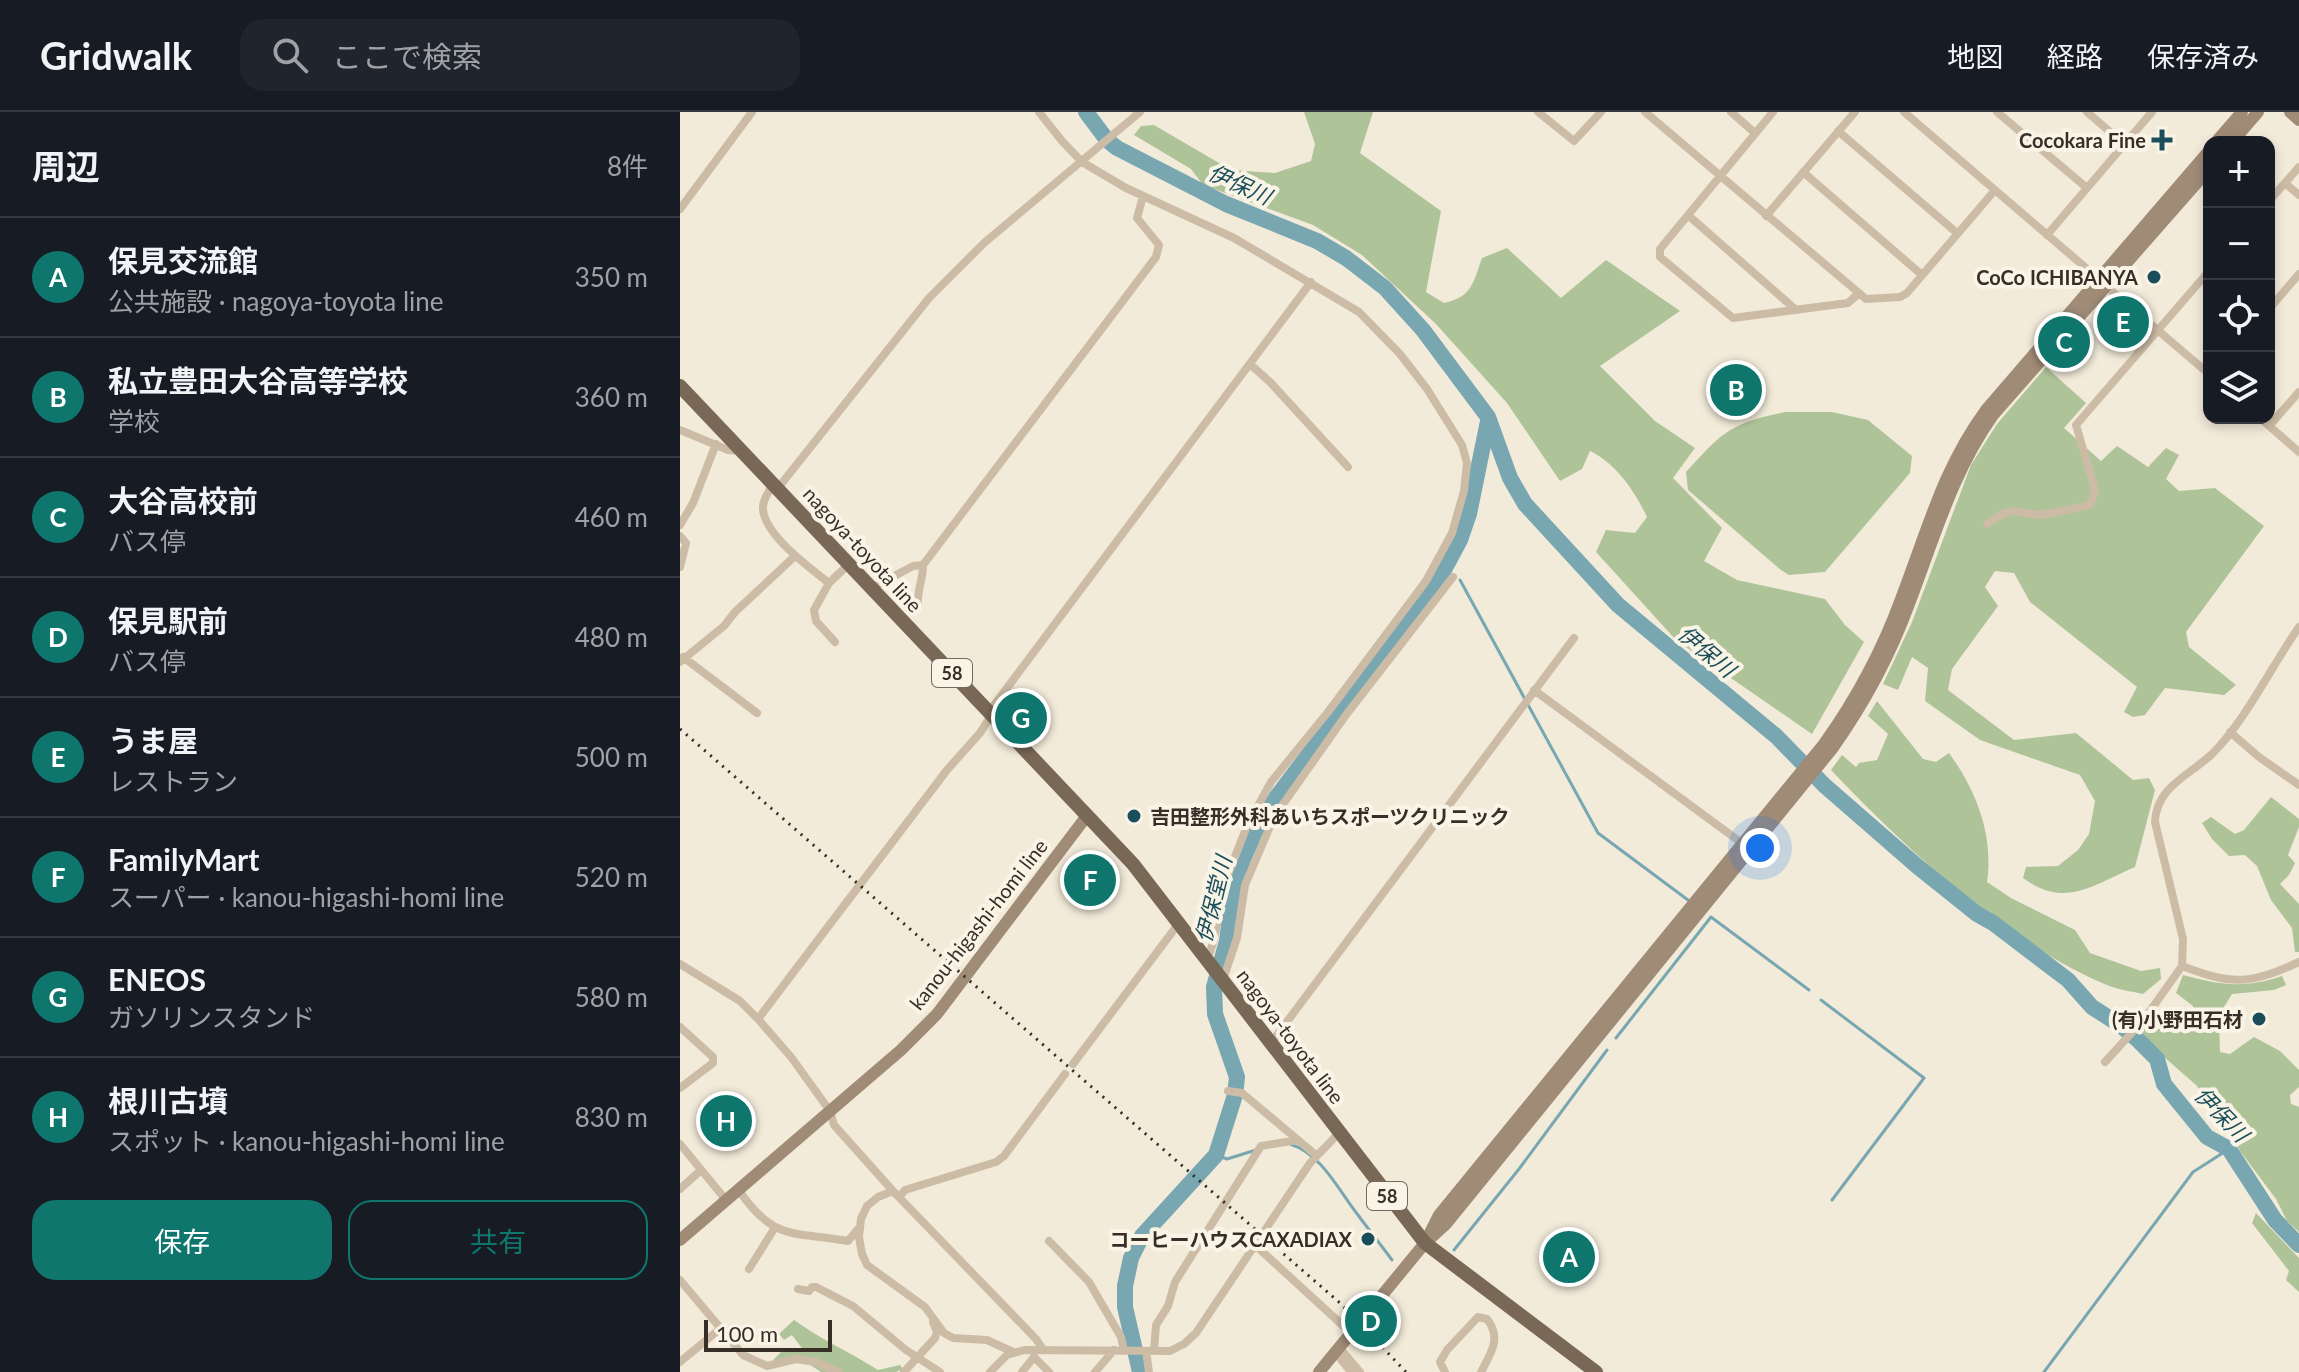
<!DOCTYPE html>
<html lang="ja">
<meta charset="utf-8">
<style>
:root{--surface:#171b24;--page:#20242c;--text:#f1f3f6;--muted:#9ea1a6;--line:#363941;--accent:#0f766e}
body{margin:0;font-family:Lato,"Noto Sans JP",sans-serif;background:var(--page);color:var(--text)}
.controls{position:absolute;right:24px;top:24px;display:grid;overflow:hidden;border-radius:16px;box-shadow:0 4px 12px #0003}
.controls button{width:72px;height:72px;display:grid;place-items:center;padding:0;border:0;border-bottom:2px solid var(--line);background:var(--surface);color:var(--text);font:40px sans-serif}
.scale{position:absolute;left:24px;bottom:20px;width:128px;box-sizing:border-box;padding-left:8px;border:4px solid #372e27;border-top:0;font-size:22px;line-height:28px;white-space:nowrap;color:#372e27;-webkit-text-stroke:6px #faf4e7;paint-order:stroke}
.you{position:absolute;left:1080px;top:736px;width:28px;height:28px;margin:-20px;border:6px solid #fff;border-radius:50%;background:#1a73e8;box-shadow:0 0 0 12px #1a73e833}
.badge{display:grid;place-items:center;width:52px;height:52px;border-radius:50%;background:var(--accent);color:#fff;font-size:26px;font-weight:700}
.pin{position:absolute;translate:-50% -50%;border:4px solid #fff;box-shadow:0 2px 8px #0006}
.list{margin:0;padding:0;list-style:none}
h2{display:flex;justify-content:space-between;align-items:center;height:104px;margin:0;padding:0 32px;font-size:34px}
h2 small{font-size:26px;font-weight:400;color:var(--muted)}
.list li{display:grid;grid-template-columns:52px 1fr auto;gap:24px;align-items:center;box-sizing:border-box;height:120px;padding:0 32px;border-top:2px solid var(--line)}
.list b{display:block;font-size:30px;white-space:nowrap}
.list p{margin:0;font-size:26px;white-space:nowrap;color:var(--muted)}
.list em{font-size:26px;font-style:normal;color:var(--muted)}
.actions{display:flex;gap:16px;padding:24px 32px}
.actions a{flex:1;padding:18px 0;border:2px solid var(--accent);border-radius:24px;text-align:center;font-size:28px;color:var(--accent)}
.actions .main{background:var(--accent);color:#fff}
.icon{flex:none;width:44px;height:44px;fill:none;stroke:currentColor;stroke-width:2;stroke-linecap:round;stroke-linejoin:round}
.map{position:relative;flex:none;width:1619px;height:1260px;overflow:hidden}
header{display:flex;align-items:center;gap:48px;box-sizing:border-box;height:112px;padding:0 40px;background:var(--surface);border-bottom:2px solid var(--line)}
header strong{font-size:38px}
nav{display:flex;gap:44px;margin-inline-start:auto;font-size:28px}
.search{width:560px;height:72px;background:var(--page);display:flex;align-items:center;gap:20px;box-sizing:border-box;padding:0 28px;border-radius:24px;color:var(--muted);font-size:30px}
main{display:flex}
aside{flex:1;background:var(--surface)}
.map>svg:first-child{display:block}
.green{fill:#afc399}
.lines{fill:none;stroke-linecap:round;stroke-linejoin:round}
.stream{stroke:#78a7b2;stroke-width:3}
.river{stroke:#78a7b2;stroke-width:16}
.street{stroke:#ccbca6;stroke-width:8}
.secondary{stroke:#a08b77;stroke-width:12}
.primary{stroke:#7a6857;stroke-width:14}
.rail{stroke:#372e27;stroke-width:3;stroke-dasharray:2 6;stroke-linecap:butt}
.poi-dot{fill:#1a4e5b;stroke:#faf4e7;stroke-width:3}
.labels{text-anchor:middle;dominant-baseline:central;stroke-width:8;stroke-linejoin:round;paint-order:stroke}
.shield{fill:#faf4e7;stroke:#726961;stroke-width:2}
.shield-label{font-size:18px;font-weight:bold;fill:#372e27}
.poi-label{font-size:20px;font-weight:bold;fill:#372e27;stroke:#faf4e7;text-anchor:end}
.street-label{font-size:20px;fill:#372e27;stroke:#faf4e7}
.water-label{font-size:22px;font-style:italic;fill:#1a4e5b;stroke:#faf4e7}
</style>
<header>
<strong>Gridwalk</strong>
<div class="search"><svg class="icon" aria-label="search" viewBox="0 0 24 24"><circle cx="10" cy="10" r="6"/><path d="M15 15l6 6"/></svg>ここで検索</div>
<nav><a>地図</a><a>経路</a><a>保存済み</a></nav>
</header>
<main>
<aside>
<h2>周辺<small>8件</small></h2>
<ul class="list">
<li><span class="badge">A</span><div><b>保見交流館</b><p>公共施設 · nagoya-toyota line</p></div><em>350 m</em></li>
<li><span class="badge">B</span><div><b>私立豊田大谷高等学校</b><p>学校</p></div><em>360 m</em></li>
<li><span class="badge">C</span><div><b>大谷高校前</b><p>バス停</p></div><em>460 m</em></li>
<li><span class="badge">D</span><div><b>保見駅前</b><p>バス停</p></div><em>480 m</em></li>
<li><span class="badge">E</span><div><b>うま屋</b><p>レストラン</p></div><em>500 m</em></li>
<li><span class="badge">F</span><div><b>FamilyMart</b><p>スーパー · kanou-higashi-homi line</p></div><em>520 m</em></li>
<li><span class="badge">G</span><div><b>ENEOS</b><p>ガソリンスタンド</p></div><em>580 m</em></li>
<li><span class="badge">H</span><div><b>根川古墳</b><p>スポット · kanou-higashi-homi line</p></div><em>830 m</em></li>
</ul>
<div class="actions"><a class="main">保存</a><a>共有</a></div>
</aside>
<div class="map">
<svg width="1619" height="1260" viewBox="0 0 1619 1260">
<rect width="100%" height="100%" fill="#f3ebda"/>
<!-- green -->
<path class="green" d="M624 0H693L680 41 761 99 746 180 764 191C792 185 793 171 802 146L827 136 881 186 926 148 1000 199 920 254 975 309 1015 336 993 366 1042 416 1024 449 1057 468 1145 487 1165 513 1184 530 1132 622 996 528 916 440 926 418 955 421 967 405C955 380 937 352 910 339L902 357 880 369 827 291 756 212 682 143 633 113 523 73 511 57 454 23 461 14 474 13 551 58 595 61 631 49 635 32Z
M1366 255 1406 291 1384 316 1421 349 1437 334 1468 355 1486 336 1499 343 1486 367 1499 379 1535 376 1584 414 1506 520 1509 535 1556 573 1544 583 1485 576 1465 603 1453 605 1444 600 1457 575 1350 490 1334 461 1315 459 1305 475 1318 494 1272 557 1268 578 1334 628 1396 621 1453 668 1469 666 1475 678 1455 755C1413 773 1385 797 1343 766L1346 755 1378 754 1398 738 1409 722 1415 689 1400 663 1300 628 1245 589 1248 556 1232 545 1218 578 1203 572 1232 510 1291 353 1317 312Z
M1106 300H1152L1188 308 1232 344 1230 361 1145 460 1109 463 1101 458 1008 378 1006 360C1042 320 1052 310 1106 300Z
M1197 589 1243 647 1256 650 1269 641C1296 678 1314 723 1307 770L1331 786 1395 818 1410 841 1461 859 1480 856 1481 867 1463 882C1451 879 1438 878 1427 873 1329 833 1224 735 1151 658L1162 643 1176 655 1179 651 1197 648 1208 622 1188 604Z
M1591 685 1619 707V715L1608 743 1615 751 1609 763 1600 772 1619 792V840H1615L1612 816 1591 788 1577 754 1565 743 1549 744 1532 727 1522 711 1531 705 1555 722 1564 718Z
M1503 863C1541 873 1563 877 1602 864L1606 873 1594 878 1552 882 1539 903 1540 940 1550 942 1574 925 1600 939 1619 958V975L1610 983 1611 992 1619 995V1120L1607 1109 1596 1087 1560 1039 1546 1010 1516 973 1476 938 1461 920 1477 903 1505 922 1514 912 1513 894 1496 881Z
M1576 1101 1619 1146V1180L1606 1168 1609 1159 1572 1111Z
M114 1208C140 1227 170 1240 198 1258L220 1253 223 1257 216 1260H141L118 1245 95 1250 93 1248 103 1238 124 1239 112 1223 104 1228 99 1222Z"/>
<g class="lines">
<!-- stream -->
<path class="stream" d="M780 468 918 721 1012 791
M1141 888 1244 966 1152 1088
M936 926 1031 805 1129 878
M610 1032C642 1042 659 1079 678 1103 689 1118 701 1133 712 1148
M536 1043 547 1047 576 1038
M774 1138 839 1057 927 938
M1364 1260 1513 1060 1549 1037"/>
<!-- river -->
<path class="river" d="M406 0 427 28 437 36 546 92 637 129 666 146 705 176 743 218 808 305 830 366 845 392 938 493 1096 624 1144 673 1237 754 1297 802 1313 811 1388 868 1412 895 1440 913 1459 929 1477 947 1484 972 1527 1025 1549 1037 1595 1108 1619 1133
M460 1260 445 1195V1174L451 1146 462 1124 536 1043 555 983 557 965 535 902 534 875 547 829 551 796 563 747 581 709 598 683 694 556 765 456 780 428 789 402 808 309"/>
<!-- street -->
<path class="street" d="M359 0 382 29 402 50 446 76 554 126 679 200 720 242 747 277 782 333 787 351 784 379 772 421 746 469 648 600 591 670 567 714 547 765 533 831 528 846
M858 0 894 29 921 0
M965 0 1186 187 1220 185 1227 181 1315 78
M1051 0 1075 21
M1093 0 980 137V145L1053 206 1168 191 1178 182
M1224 0 1420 168
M1317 0 1407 76
M1407 0 1444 32
M1158 19 1277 121
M1123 60 1242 163
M1605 71 1619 83
M1589 89 1619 55
M0 97 72 0
M1009 104 1115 197
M1086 104 1175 0
M1367 123 1472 0
M1426 174 1529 262
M1589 197 1619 162
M570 252 590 270 668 355
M1580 306 1619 340
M1589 314 1619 280
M0 318 48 338 59 339
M94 371C90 377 84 386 83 394 81 421 130 456 149 471L169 452
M98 376 249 186 304 131 460 0
M1307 412C1338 388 1338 406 1366 402 1381 400 1396 396 1410 393L1415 378 1396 313 1529 159
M0 413 13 391 36 332
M0 424 6 431 0 455
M149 471 134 498 136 509 155 530
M192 476 233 454 243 453 476 145 479 133 457 106 463 84
M238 492C237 478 243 468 243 453
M3 545 77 601
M0 550 44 514 55 500 115 444
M854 578 1063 732
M309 600 631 170
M1550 620 1579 645 1619 673
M0 852 60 889 78 907 111 945 150 999 154 1013 213 1079 356 1227 362 1236
M1502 854C1552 873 1569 873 1619 850
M543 868 557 826 565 773 594 705 666 603 773 465
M78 907 267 658 300 621 312 602
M0 915 33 945V951L0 976
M591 931 894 526
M1425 950 1465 906 1502 854 1503 827 1475 710C1476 675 1510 663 1532 642 1566 608 1591 555 1619 515
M393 952 499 811
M548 979 562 981 637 1044
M0 1032 46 1088
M0 1077 21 1058
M58 1077C94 1130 112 1119 168 1129L178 1117
M213 1079 198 1085 187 1094 181 1107 179 1125 182 1142 187 1153 245 1195 264 1221 273 1226 307 1228 333 1240
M220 1084 225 1078 316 1050 324 1044 385 962
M369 1129 409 1170 441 1225 444 1239
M575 1133 670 1220
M69 1157 94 1117
M0 1168 63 1243 87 1254 116 1247 136 1250 158 1260
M118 1177 129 1179 132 1175H136L173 1194 226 1238 260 1260
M659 1235 680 1260
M466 1239 469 1260
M474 1239 476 1213 488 1194 495 1170 581 1034 618 1028
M655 1240 671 1260
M0 1250 41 1216
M224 1260 255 1226 257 1220 253 1210
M310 1260 327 1243 344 1238 490 1239 504 1232 516 1221 630 1051 659 1021
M342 1260 354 1245 369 1260
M415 1260 434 1238
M765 1260 760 1250 767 1238 798 1205 807 1207C822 1226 811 1241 801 1260"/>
<!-- secondary -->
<path class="secondary" d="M1610 0 1619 8
M1536 30 1562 0
M1552 30 1578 0
M748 1125 759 1103 1144 632C1176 587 1202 539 1221 487 1247 420 1263 356 1306 298L1529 39
M0 1128 221 938 257 902 406 705
M639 1260 745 1131 766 1112 1152 637C1184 592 1210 544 1229 492 1254 427 1272 361 1313 303L1529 57"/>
<!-- primary -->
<path class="primary" d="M0 274 453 752 745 1131 916 1260"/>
<!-- rail -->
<path class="rail" d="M0 617 660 1191 726 1260"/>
</g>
<!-- markers -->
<g class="poi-dot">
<path d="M1478 16h8v8h8v8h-8v8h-8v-8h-8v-8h8z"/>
<circle cx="1474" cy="165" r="8"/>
<circle cx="454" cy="704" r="8"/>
<circle cx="1579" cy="907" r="8"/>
<circle cx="688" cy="1127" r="8"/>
</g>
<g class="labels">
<!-- shield labels -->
<g class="shield">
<rect x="252" y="547" width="40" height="28" rx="6"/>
<rect x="687" y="1070" width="40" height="28" rx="6"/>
</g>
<g class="shield-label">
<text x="272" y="561">58</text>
<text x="707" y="1084">58</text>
</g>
<!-- poi labels -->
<g class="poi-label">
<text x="1466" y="28">Cocokara Fine</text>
<text x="1458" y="165">CoCo ICHIBANYA</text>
<text x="470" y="704" text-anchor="start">吉田整形外科あいちスポーツクリニック</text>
<text x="1563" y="907">(有)小野田石材</text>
<text x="672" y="1127">コーヒーハウスCAXADIAX</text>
</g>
<!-- street labels -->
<g class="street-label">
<text transform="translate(183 437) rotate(47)">nagoya-toyota line</text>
<text transform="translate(298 812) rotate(-52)">kanou-higashi-homi line</text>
<text transform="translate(611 924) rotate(53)">nagoya-toyota line</text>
</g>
<!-- water labels -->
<g class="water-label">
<text transform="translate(560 72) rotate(24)">伊保川</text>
<text transform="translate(1027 539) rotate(40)">伊保川</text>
<text transform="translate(533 787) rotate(-76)">伊保堂川</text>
<text transform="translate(1542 1002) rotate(46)">伊保川</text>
</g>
</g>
</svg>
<div class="controls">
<button>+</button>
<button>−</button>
<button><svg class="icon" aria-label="locate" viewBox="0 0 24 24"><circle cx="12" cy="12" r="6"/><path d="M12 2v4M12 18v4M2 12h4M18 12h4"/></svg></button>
<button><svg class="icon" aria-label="layers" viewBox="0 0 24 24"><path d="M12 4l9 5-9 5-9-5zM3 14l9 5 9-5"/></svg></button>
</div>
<div class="scale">100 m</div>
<div class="you"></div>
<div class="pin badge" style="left:889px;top:1145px">A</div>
<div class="pin badge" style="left:1056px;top:278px">B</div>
<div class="pin badge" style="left:1384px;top:230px">C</div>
<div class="pin badge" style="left:691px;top:1209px">D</div>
<div class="pin badge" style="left:1443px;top:210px">E</div>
<div class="pin badge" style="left:410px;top:768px">F</div>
<div class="pin badge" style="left:341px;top:606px">G</div>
<div class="pin badge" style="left:46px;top:1009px">H</div>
</div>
</main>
